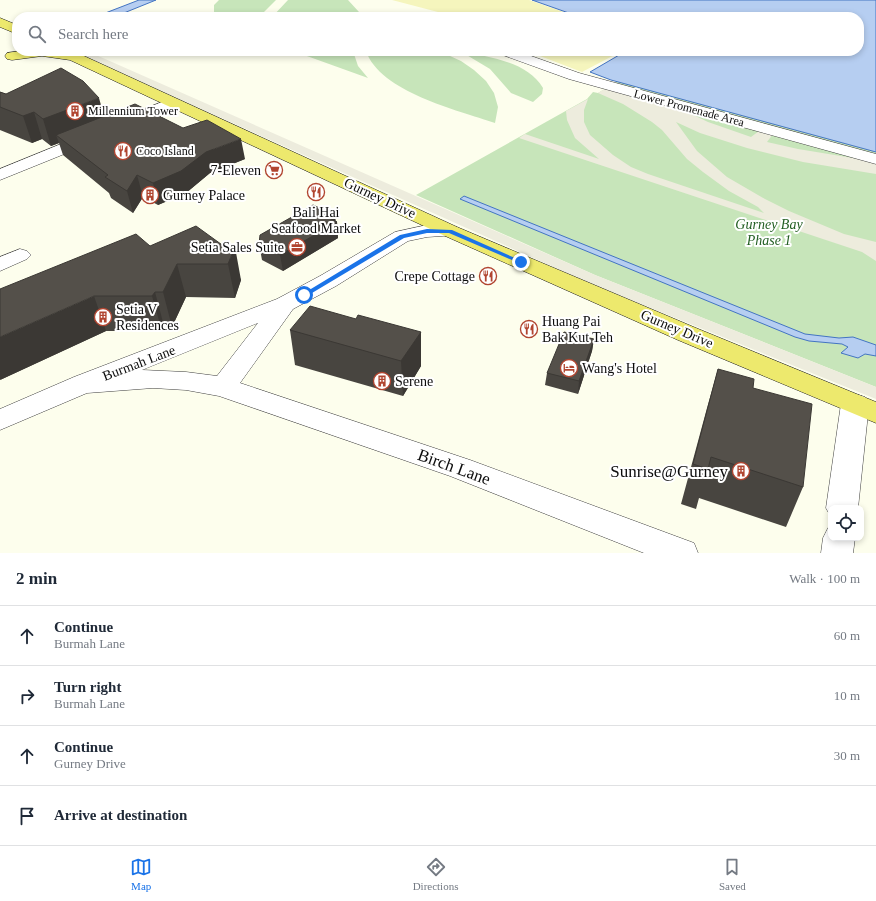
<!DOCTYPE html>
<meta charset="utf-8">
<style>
:root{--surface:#fff;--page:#f2f2f3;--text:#1f2937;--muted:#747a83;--line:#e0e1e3;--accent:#1a73e8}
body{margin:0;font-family:Georgia,serif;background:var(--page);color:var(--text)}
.controls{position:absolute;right:12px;bottom:12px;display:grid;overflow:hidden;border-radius:8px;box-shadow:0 2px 6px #0003}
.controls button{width:36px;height:36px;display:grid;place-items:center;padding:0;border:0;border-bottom:1px solid var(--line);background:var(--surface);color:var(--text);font:20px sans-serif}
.stop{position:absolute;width:12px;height:12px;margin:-9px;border:3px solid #1a73e8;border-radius:50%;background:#fff}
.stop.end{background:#1a73e8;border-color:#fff;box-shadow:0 1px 4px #0008}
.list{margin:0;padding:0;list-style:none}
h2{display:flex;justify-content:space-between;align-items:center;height:52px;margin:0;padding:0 16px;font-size:17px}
h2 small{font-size:13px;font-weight:400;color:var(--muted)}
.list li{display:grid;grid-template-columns:26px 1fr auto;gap:12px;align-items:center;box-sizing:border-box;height:60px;padding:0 16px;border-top:1px solid var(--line)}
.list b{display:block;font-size:15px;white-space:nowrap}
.list p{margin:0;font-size:13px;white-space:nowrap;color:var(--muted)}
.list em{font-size:13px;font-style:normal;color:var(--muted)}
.icon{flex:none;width:22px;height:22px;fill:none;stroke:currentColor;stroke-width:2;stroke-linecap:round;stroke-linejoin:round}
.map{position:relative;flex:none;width:876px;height:553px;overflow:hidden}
.search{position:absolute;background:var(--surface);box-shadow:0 2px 6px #0003;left:12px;right:12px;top:12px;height:44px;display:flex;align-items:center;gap:10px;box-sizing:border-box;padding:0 14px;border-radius:16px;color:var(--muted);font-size:15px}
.sheet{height:292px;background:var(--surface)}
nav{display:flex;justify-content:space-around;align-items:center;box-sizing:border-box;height:56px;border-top:1px solid var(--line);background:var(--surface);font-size:11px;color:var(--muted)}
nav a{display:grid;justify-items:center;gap:2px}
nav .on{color:var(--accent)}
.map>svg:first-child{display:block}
.green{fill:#c7e5ba}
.sand{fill:#f5f5bd}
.plaza{fill:#edecdd;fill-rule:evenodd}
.water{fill:#b6cef1;stroke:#4374c2}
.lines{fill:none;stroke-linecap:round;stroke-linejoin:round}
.minor-casing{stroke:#3f3f3f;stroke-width:1}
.major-casing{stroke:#1d1d1d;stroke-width:1}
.minor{fill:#fff;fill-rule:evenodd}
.major{fill:#ede96d;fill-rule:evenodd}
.wall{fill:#484540}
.shaded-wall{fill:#3b3834}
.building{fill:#54504a;stroke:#3b3834}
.route{fill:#1a73e8}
.labels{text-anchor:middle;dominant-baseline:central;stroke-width:4;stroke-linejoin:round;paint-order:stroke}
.far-street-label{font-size:12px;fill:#0c0c0c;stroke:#fff}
.far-poi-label{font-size:12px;fill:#0c0c0c;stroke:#fff;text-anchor:start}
.poi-label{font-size:14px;fill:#0c0c0c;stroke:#fff;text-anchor:start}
.street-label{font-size:14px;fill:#0c0c0c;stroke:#fff}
.park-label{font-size:14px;font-style:italic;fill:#225e22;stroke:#fff}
.near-street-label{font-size:17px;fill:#0c0c0c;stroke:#fff}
.near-poi-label{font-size:17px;fill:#0c0c0c;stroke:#fff;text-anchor:end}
</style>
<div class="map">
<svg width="876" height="553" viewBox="0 0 876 553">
<rect width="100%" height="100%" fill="#fdfeed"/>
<!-- green -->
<path class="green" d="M219 0H276L259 17H214V5Z
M288 0H348L359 12 360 17H272Z
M293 51H353L358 66 368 78Z
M366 51H439L461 61 474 70 486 81 494 93 498 107 495 123C457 110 380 92 366 51Z
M460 51C488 57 527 61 543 88L542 94 533 102 511 93 490 69Z
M618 81 876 152V387L595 275 416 195 587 99 593 92 598 93Z"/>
<!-- sand -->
<path class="sand" d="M392 0H529L578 17H457Z
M527 51H622L582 72Z"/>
<!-- plaza -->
<path class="plaza" d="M72 51H87L595 275 876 387V399L589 283Z
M498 51H514L580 75 876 156V174L803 162 747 148 700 133 676 122 697 151 727 177 765 199 789 211 844 234 876 242V261L862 252 519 138 525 134 599 159 575 138 567 120 566 111 588 99 584 110V122L590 135 613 155 631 167 648 174 764 213 758 207 729 191 703 172 687 159 662 130 652 122 623 104 598 93 606 88 572 78ZM683 110 759 131 751 137 708 122ZM773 134 865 160 798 149 767 142Z"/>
<!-- water -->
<path class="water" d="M139 0H156L114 17H95Z
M532 0H876V152L611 80 590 72 626 51H859V17H580Z
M464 196 805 334 839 338 853 337 876 345V356L865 354 858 358 841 353 848 347 842 344 809 341 795 337 460 199Z"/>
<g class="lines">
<!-- minor casing -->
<g class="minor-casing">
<path id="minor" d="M498 51H517L579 73 876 154V164L569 79 500 54Z
M172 98 177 100 180 103 177 106 129 126 123 128 117 126 115 123 117 120Z
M88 133 94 134 96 138 94 142 0 180V169Z
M427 225 457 227 460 231 457 235 427 237 408 241 336 286 293 309 240 383 470 460 694 543 698 553H644L450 476 219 396 186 390 153 388 87 393 0 430V409L74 377 277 299 320 276 395 232ZM258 323 217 376 186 372 142 370Z
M20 249 27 251 31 255 27 259 0 271V257Z
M855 394 865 397 869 404 858 508H831V517L826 508 841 404 845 397Z
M831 527V538H855L853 553H821L823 538 828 528Z"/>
</g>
<!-- major casing -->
<g class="major-casing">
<path id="major" d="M0 18 17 25V34L0 27Z
M20 51H73L457 227 696 328 876 402V423L678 340 443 235 70 60 42 56 12 60 7 59 5 56 7 53Z"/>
</g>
<!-- minor -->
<use href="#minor" class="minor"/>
<!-- major -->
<use href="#major" class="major"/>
</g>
<!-- wall -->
<path class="wall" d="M0 92 6 94 104 116 245 159 210 173 186 193 158 205 143 197 133 213 111 198 109 193 63 155 59 143 51 146 42 139 32 143 0 130Z
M336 221 337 222 338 238 283 271 262 260 259 244Z
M150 246 225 247 241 280 235 298 186 297 172 327 164 326 162 331H106L0 380Z
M290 330 421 332V366L403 396 295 365Z
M594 339 592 351 578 394 545 385 547 373Z
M718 369 753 388 803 487 786 527 699 498 696 509 681 504 707 408Z"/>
<!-- shaded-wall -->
<path class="shaded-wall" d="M99 98 106 123 56 135 59 143 51 146 43 119Z
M34 112 42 139 32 143 23 116Z
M241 139 245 159 210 173 186 193 158 205 153 183 206 152Z
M137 175 143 197 133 213 127 191Z
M335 215 336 223 337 222 338 238 283 271 280 255 329 218Z
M235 247 241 280 235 298 228 264Z
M177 264 186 297 172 327 163 292Z
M155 292 164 326 162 331 152 296Z
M94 296 106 331 0 380V337Z
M421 332V366L403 396 401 361Z
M594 339 592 351 578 394 579 381Z"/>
<!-- building -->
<path class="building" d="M61 68 83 81 99 98 43 119 34 112 23 116 0 107V92L6 94Z
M135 104 183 128 207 120 241 139 206 152 181 171 153 183 137 175 127 191 105 177 108 175 56 135Z
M313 205 335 215 329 218 337 222 280 255 259 244 260 235Z
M196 226 225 247H235L228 264H177L163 292H155L152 296H94L0 337V289L136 234 150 246Z
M310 306 356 319 358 315 421 332 401 361 290 330Z
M564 332 594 339 579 381 547 373Z
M718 369 754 379 753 388 812 404 803 487 711 457 708 469 693 464Z"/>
<!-- route -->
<path class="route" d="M427 229 452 230 524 262 519 263 449 233H427L404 238 307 296 301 295 400 235Z"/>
<!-- icons -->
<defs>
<g id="building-ring" transform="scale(0.9)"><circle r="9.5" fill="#fff" stroke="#b14530" stroke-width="1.5"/><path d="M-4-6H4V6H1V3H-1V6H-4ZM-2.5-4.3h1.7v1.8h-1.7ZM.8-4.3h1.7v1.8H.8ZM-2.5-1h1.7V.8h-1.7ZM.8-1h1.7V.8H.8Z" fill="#b14530"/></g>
<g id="restaurant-ring" transform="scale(0.9)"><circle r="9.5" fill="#fff" stroke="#b14530" stroke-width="1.5"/><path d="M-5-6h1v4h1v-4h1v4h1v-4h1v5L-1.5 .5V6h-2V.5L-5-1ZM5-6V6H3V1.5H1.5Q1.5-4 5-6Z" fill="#b14530"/></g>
<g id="supermarket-ring" transform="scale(0.9)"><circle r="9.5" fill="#fff" stroke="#b14530" stroke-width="1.5"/><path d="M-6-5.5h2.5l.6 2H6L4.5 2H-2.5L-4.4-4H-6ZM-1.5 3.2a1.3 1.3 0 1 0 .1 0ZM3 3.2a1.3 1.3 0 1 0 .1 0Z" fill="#b14530"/></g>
<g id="office-ring" transform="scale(0.9)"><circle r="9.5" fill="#fff" stroke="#b14530" stroke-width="1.5"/><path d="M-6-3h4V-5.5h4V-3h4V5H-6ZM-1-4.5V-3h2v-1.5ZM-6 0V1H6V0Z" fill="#b14530"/></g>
<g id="hotel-ring" transform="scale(0.9)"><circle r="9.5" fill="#fff" stroke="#b14530" stroke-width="1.5"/><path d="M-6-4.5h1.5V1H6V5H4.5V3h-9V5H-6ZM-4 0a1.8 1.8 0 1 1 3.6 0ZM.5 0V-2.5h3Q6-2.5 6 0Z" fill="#b14530"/></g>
</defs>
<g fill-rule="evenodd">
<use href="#building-ring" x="75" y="111"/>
<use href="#restaurant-ring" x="123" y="151"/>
<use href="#supermarket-ring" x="274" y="170"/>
<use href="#restaurant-ring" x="316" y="192"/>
<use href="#building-ring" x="150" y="195"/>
<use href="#office-ring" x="297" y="247"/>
<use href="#restaurant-ring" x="488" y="276"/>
<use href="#building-ring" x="103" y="317"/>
<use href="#restaurant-ring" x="529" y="329"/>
<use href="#hotel-ring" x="569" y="368"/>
<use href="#building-ring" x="382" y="381"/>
<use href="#building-ring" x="741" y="471"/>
</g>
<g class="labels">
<!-- far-street labels -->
<g class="far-street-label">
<text transform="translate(689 108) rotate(15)">Lower Promenade Area</text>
</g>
<!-- far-poi labels -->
<g class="far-poi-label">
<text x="88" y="111">Millennium Tower</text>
<text x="136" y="151">Coco Island</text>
</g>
<!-- poi labels -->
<g class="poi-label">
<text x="261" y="170" text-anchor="end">7-Eleven</text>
<text x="163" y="195">Gurney Palace</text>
<text x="316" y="212" text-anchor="middle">Bali Hai<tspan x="316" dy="16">Seafood Market</tspan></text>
<text x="284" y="247" text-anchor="end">Setia Sales Suite</text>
<text x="475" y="276" text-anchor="end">Crepe Cottage</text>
<text x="116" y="309">Setia V<tspan x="116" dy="16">Residences</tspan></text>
<text x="542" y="321">Huang Pai<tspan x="542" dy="16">Bak Kut Teh</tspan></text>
<text x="582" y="368">Wang's Hotel</text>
<text x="395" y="381">Serene</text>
</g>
<!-- street labels -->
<g class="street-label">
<text transform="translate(380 198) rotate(25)">Gurney Drive</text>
<text transform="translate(677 329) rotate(23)">Gurney Drive</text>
<text transform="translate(139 363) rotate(-21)">Burmah Lane</text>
</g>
<!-- park labels -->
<g class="park-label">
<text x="769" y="224">Gurney Bay<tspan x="769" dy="16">Phase 1</tspan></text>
</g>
<!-- near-street labels -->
<g class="near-street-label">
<text transform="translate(454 467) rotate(20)">Birch Lane</text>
</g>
<!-- near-poi labels -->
<g class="near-poi-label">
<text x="728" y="471">Sunrise@Gurney</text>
</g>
</g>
</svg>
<div class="controls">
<button><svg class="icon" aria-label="locate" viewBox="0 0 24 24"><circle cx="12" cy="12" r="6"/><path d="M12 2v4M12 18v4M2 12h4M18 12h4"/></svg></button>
</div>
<div class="stop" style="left:304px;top:295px"></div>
<div class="stop end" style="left:521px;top:262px"></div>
<div class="search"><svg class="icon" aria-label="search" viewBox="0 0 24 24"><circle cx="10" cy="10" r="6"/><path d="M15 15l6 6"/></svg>Search here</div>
</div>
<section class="sheet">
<h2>2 min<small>Walk · 100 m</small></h2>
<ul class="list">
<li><svg class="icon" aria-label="ahead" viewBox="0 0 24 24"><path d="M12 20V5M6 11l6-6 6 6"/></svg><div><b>Continue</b><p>Burmah Lane</p></div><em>60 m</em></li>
<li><svg class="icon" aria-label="right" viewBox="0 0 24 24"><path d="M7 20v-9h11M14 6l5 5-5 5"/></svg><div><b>Turn right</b><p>Burmah Lane</p></div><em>10 m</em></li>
<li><svg class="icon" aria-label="ahead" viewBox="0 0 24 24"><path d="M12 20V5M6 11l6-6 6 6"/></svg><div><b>Continue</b><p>Gurney Drive</p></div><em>30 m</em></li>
<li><svg class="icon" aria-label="arrive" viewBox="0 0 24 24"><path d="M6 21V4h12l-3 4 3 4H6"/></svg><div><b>Arrive at destination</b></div></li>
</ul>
</section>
<nav>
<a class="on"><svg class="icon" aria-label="map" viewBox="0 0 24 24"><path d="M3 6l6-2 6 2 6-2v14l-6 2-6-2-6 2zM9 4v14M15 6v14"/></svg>Map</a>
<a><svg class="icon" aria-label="directions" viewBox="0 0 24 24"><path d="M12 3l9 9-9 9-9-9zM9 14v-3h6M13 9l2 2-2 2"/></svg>Directions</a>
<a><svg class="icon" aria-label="saved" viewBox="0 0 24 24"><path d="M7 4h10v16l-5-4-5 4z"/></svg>Saved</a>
</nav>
